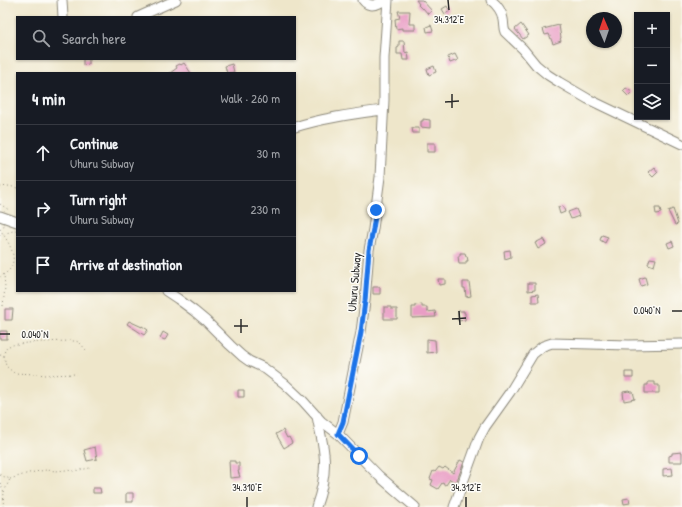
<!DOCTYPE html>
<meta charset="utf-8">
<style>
:root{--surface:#171b24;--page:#242831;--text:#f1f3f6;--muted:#9ea1a6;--line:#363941}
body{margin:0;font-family:"Patrick Hand",sans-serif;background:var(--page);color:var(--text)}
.controls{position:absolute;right:12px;top:12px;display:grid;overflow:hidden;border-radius:0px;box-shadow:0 1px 3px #0004}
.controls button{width:36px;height:36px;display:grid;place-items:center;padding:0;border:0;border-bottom:1px solid var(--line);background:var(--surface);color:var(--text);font:20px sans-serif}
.compass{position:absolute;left:586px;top:12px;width:36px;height:36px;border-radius:50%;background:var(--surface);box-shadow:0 1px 3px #0004;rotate:358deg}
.stop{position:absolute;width:12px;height:12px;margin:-9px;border:3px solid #1a73e8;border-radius:50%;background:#fff}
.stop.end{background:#1a73e8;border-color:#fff;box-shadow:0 1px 4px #0008}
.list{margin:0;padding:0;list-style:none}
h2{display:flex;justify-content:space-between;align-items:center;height:52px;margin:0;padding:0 16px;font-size:17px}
h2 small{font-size:13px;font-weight:400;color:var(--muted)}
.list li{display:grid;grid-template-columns:26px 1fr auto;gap:12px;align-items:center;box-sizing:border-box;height:56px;padding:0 16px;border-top:1px solid var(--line)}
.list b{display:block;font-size:15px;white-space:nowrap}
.list p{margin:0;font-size:13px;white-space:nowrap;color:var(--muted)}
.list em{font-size:13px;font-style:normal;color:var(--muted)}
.icon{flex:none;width:22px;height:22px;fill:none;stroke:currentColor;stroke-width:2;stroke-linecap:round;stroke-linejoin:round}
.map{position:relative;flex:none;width:682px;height:507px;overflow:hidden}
.search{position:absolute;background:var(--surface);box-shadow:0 1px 3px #0004;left:16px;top:16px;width:280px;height:44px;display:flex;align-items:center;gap:10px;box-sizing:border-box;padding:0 14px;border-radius:0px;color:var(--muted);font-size:15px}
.panel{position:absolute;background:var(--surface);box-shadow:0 1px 3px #0004;left:16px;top:72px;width:280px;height:220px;border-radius:0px}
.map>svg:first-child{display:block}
.building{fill:#e99dc5}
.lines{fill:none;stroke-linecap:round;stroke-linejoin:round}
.minor-casing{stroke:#8c887a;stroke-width:11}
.path{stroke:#8c887a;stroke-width:1;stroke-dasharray:1 3;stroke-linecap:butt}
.minor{stroke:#fff;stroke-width:9}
.route{stroke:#1a73e8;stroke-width:5}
.ticks{fill:none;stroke:#2b2b2b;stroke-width:1.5}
.labels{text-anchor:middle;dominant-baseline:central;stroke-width:3;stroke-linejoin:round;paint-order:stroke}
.street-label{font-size:12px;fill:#2b2b2b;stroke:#fdfcf7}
.ticks-label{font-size:10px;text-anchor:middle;fill:#2b2b2b;stroke:#fdfcf7;stroke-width:3;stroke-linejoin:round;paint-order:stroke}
</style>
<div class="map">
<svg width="682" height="507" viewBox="0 0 682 507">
<rect width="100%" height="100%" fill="#fdfcf7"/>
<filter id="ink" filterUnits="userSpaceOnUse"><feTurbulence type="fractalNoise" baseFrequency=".025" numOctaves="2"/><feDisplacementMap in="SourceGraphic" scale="8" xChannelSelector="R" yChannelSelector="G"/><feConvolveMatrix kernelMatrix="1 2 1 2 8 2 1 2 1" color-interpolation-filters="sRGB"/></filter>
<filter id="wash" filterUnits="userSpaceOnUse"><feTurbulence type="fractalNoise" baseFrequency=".012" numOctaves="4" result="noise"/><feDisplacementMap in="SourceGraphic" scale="16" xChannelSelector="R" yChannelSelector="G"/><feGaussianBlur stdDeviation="0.9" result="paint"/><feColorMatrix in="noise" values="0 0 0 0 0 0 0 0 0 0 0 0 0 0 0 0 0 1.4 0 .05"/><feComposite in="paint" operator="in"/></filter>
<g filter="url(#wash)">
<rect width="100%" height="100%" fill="#eee6ca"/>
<g id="blocks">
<!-- building -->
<path class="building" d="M416 0H422L432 11 428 14 423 8 422 9 418 5 419 4Z
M447 6 450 11 445 14 442 9Z
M398 11H410L409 24H415V30H402V28L396 29 395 19 400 18Z
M521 24 529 35 523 39 515 29Z
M431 25 433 31 427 32 426 27Z
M559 25 561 38 560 39 561 41 553 44 549 34 545 35 543 29Z
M399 41H404L405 53 408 52 409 60H403L402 54H397V48L399 47Z
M455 54 458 60 450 63 448 57Z
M83 59H89V64L83 65Z
M184 63 191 73H170L177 68 176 66 180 64 181 65Z
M232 64 234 72 227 73 225 66Z
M434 66 436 72 429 75 427 69Z
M626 88 632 92 628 96 623 91Z
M423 119 430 120V128L421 127V121H423Z
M412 128H419V133H413Z
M427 143H435V152H427Z
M654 167 658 172 653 177 648 172Z
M563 206 565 212 560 214 558 207Z
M655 208H660L661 213 656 214Z
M576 209 579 216 571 219 568 212Z
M673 209 678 224 675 225 668 211Z
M602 235 608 237 605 243 600 240Z
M543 239 546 244 538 249 535 243Z
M672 241 674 246 669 248 667 243Z
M510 250 511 257 505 259 504 251Z
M460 253H465L466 256H467L468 261H466V264H459L458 256H460Z
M650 258 656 259 654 266 648 264Z
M645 277 647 284 641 286 639 279Z
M438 279H445V284L439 285Z
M463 282H469L471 296 466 297 465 288H463Z
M528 283H535V290L528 291Z
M373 287H380V294H373Z
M538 294 539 302H532V295Z
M422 304V307H427V312L435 311 436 317 412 318V307H415V305Z
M384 307H391V309H397V319H384Z
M5 309H13L12 320H5Z
M458 311H464V313H465V320L458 321Z
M129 321 142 327V326L148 330 144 335 127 324Z
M0 331H7V339H0Z
M163 332 168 335 165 340 160 338Z
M427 339 435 340 436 352 427 353Z
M625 372H633V378H625Z
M648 382H655V385H659V393H645V385H648Z
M238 390H244V397H238Z
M629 391 630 392H633L635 399 624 401 623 392Z
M283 430 287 438 289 437 292 443 284 448 276 434Z
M95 447 97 459 87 461 84 450Z
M682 452V462H669V456L672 455V453Z
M460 460 464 462 456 483 450 479 446 485 442 483 438 489 431 485 433 480 430 479 433 471 435 472 439 467 443 469 445 467 453 473Z
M229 461H235V463H239V471H238L240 477 230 478Z
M672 468 673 475 663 476V469Z
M93 488H100L101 493H93Z
M126 493H133V502H126Z
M629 498 630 503 624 504 623 499Z"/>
</g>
</g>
<g filter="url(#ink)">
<use href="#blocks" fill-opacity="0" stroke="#8c887a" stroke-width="1"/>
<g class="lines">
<!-- minor casing -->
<g class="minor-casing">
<path id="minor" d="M62 0 63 17
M363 0C369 8 378 5 384 0
M491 0C497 5 502 12 503 19 504 24 503 27 505 32L523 49 536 65 548 75 559 82 588 99 682 144
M138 17 176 0
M295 127C323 118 354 114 383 110
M0 216 17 222
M166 291 178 299 194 311 206 321 230 345 242 356 249 361 264 368 285 384 303 401 321 421 338 434 379 476 415 507
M338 434 343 422 361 332 365 301 369 250 373 229 380 177 384 100V58L388 0
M316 507C322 490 326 471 324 454 323 441 319 429 317 416
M454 507 479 438 485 427 510 392 533 354 543 346 552 343 629 345 682 344"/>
</g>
<!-- path -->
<path class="path" d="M0 187 9 186 17 188
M0 204 9 210
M0 228 5 225
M0 229C7 241 19 255 10 269 8 272 3 275 0 277
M0 235 16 230
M3 306 5 287 4 275
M0 355 4 356 6 366 14 373 36 374 46 375 77 374
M4 356C4 353 5 349 7 347 13 342 65 341 76 341L80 343 86 350
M0 475 10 479 4 492
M10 479 29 473 46 470 56 471 66 470 74 471 90 468
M0 483 4 492 3 507"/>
<!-- minor -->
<use href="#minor" class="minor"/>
</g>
</g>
<g class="lines" filter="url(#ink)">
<!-- route -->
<path class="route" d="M359 456 338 434 343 422 361 332 365 301 369 250 373 229 376 210"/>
</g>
<!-- ticks -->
<path class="ticks" d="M448 0 449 10M452 94V108M445 102 459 101M459 311 460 325M672 311H682M241 319V333M452 319 466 318M234 326H248M0 334H10M247 497V507M466 497V507"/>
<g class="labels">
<!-- street labels -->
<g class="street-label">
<text transform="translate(354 282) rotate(-85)">Uhuru Subway</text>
</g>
</g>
<g class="ticks-label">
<text x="449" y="23">34.312°E</text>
<text x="647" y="314">0.040°N</text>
<text x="35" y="338">0.040°N</text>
<text x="247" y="491">34.310°E</text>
<text x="466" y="491">34.312°E</text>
</g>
</svg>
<div class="controls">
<button>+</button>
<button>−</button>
<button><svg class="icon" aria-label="layers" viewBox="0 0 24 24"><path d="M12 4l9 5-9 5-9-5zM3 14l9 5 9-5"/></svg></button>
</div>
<svg class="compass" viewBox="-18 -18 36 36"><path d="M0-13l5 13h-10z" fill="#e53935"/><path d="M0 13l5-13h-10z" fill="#9ea1a6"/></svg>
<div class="stop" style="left:359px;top:456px"></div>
<div class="stop end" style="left:376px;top:210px"></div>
<div class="search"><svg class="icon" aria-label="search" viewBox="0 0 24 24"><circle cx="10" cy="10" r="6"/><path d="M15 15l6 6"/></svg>Search here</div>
<section class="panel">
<h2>4 min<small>Walk · 260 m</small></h2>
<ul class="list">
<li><svg class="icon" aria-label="ahead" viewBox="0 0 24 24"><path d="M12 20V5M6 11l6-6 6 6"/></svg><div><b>Continue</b><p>Uhuru Subway</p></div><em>30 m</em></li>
<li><svg class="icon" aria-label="right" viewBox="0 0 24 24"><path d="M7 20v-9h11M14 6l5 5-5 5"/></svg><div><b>Turn right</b><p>Uhuru Subway</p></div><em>230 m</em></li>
<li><svg class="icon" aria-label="arrive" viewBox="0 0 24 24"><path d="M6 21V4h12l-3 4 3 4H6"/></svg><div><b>Arrive at destination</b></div></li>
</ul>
</section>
</div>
